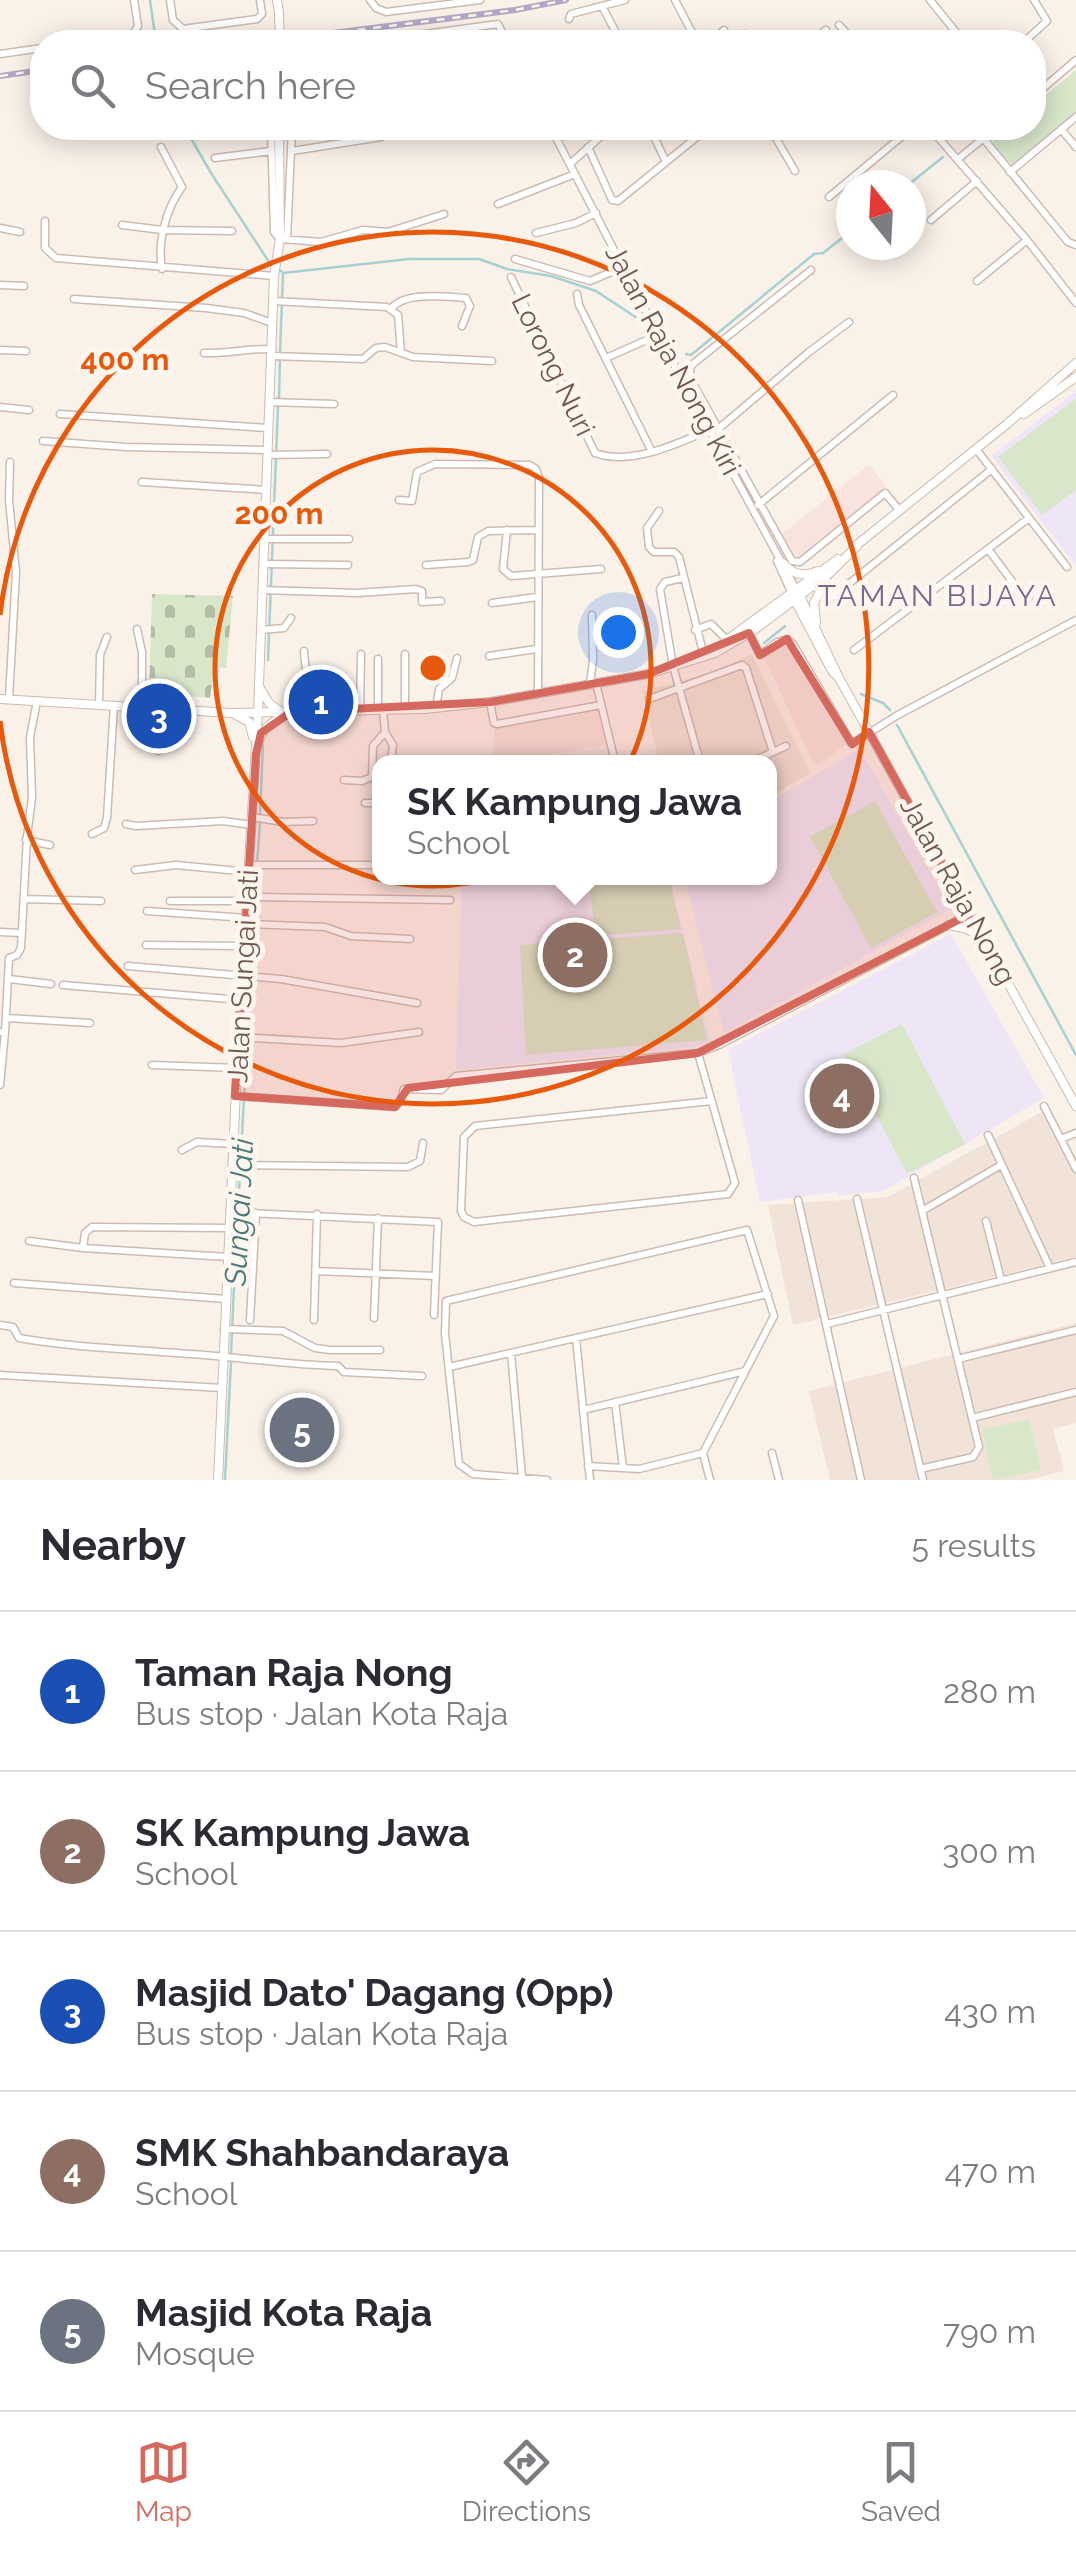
<!DOCTYPE html>
<meta charset="utf-8">
<style>
:root{--surface:#fff;--page:#f2f2f3;--text:#2b2b33;--muted:#7c7c81;--line:#e1e1e2;--accent:#d5695d}
body{margin:0;font-family:Raleway,sans-serif;background:var(--page);color:var(--text)}
.compass{position:absolute;left:836px;top:170px;width:90px;height:90px;border-radius:50%;background:var(--surface);box-shadow:0 5px 25px #0003;rotate:342deg}
.you{position:absolute;left:618px;top:632px;width:35px;height:35px;margin:-25px;border:8px solid #fff;border-radius:50%;background:#1a73e8;box-shadow:0 0 0 15px #1a73e833}
.badge{display:grid;place-items:center;width:65px;height:65px;border-radius:50%;background:var(--accent);color:#fff;font-size:32px;font-weight:700}
.pin{position:absolute;translate:-50% -50%;border:5px solid #fff;box-shadow:0 2px 10px #0006}
.popup{position:absolute;left:372px;top:755px;width:405px;height:130px;box-sizing:border-box;display:grid;place-content:center;border-radius:20px;background:var(--surface);filter:drop-shadow(0 2px 8px #0005);font-size:32px;white-space:nowrap;color:var(--muted)}
.popup b{font-size:38px;color:var(--text)}
.popup::after{content:'';position:absolute;left:50%;top:100%;margin-left:-20px;border:20px solid transparent;border-top-color:var(--surface)}
.list{margin:0;padding:0;list-style:none}
h2{display:flex;justify-content:space-between;align-items:center;height:130px;margin:0;padding:0 40px;font-size:42px}
h2 small{font-size:32px;font-weight:400;color:var(--muted)}
.list li{display:grid;grid-template-columns:65px 1fr auto;gap:30px;align-items:center;box-sizing:border-box;height:160px;padding:0 40px;border-top:2px solid var(--line)}
.list b{display:block;font-size:38px;white-space:nowrap}
.list p{margin:0;font-size:32px;white-space:nowrap;color:var(--muted)}
.list em{font-size:32px;font-style:normal;color:var(--muted)}
.icon{flex:none;width:55px;height:55px;fill:none;stroke:currentColor;stroke-width:2;stroke-linecap:round;stroke-linejoin:round}
.map{position:relative;flex:none;width:1076px;height:1480px;overflow:hidden}
.search{position:absolute;background:var(--surface);box-shadow:0 5px 25px #0003;left:30px;right:30px;top:30px;height:110px;display:flex;align-items:center;gap:25px;box-sizing:border-box;padding:0 35px;border-radius:40px;color:var(--muted);font-size:38px}
.sheet{height:930px;background:var(--surface)}
nav{display:flex;justify-content:space-around;align-items:center;box-sizing:border-box;height:140px;border-top:2px solid var(--line);background:var(--surface);font-size:28px;color:var(--muted)}
nav a{display:grid;justify-items:center;gap:5px}
nav .on{color:var(--accent)}
.map>svg:first-child{display:block}
.residential{fill:#f1e3d8}
.commercial{fill:#f9e3de}
.education{fill:#eee6f7}
.cemetery{fill:url(#cemetery-stones)}
.park{fill:#d8e6c9}
.lines{fill:none;stroke-linecap:round;stroke-linejoin:round}
.stream{stroke:#a7d1d2;stroke-width:2.5}
.street-casing{stroke:#cdbbb3;stroke-width:9}
.secondary-casing{stroke:#cfbab1;stroke-width:10}
.street{stroke:#fff;stroke-width:6}
.secondary{stroke:#fff;stroke-width:8}
.rail-casing{stroke:#b3a8c3;stroke-width:6}
.rail{stroke:#fdf6ef;stroke-width:2.5;stroke-dasharray:8;stroke-linecap:butt}
.secondary-bridge-casing{stroke:#cfbab1;stroke-width:10;stroke-linecap:butt}
.secondary-bridge{stroke:#fff;stroke-width:8}
.marked{fill:#d5695d;fill-opacity:0.2;stroke:#d5695d;stroke-width:8;stroke-linejoin:round}
.ring{fill:none;stroke:#e8590c;stroke-width:5}
.labels{text-anchor:middle;dominant-baseline:central;stroke-width:10;stroke-linejoin:round;paint-order:stroke}
.street-label{font-size:28px;fill:#725750;stroke:#fdf6ef}
.neighbourhood-label{font-size:30px;letter-spacing:2.5px;fill:#7c678d;stroke:#fdf6ef}
.water-label{font-size:30px;font-style:italic;fill:#48797b;stroke:#fdf6ef}
.centre{fill:#e8590c;stroke:#fdf6ef;stroke-width:5}
.ring-label{font-size:30px;text-anchor:middle;font-weight:bold;fill:#e8590c;stroke:#fdf6ef;stroke-width:10;stroke-linejoin:round;paint-order:stroke}
</style>
<div class="map">
<svg width="1076" height="1480" viewBox="0 0 1076 1480">
<defs>
<pattern id="cemetery-stones" width="16" height="16" patternUnits="userSpaceOnUse" patternTransform="scale(2.5)"><rect width="16" height="16" fill="#d8e6c9"/><path d="M2 7V4a2 2 0 0 1 4 0v3zM10 15v-3a2 2 0 0 1 4 0v3z" fill="#b4bda6"/></pattern>
</defs>
<rect width="100%" height="100%" fill="#faf1e9"/>
<!-- residential -->
<path class="residential" d="M752 654 810 773 770 797V762H659L643 691 713 672Z
M1049 1108 1076 1159V1257L793 1325 768 1205 888 1197Z
M1076 1323V1423L1053 1429 1064 1471 1028 1480H830L809 1391Z"/>
<!-- commercial -->
<path class="commercial" d="M869 465 885 485 883 491 799 559H793L778 537Z
M779 645 791 646 849 743 819 764 814 765 764 657Z
M599 708 608 744 510 762H494V727Z"/>
<!-- education -->
<path class="education" d="M1076 391V566L991 456Z
M860 749 951 909 724 1033 685 878H770V802Z
M462 878H670L710 1042 696 1047 456 1070Z
M951 934 1044 1098 883 1191 838 1196 837 1192 760 1202 728 1050Z"/>
<!-- cemetery -->
<path class="cemetery" d="M152 594 233 596 226 668 215 667 210 698 149 692Z"/>
<!-- park -->
<path class="park" d="M1076 70V114L1013 166 993 144 994 138 1006 128H1034V105Z
M1076 399V490L1042 515 998 457Z
M875 801 937 912 871 948 810 837Z
M588 878H669L681 929 596 936Z
M683 933 707 1040 526 1055 520 945Z
M902 1024 965 1144 907 1174 844 1054Z
M1029 1419 1041 1470 993 1480 982 1430Z"/>
<g class="lines">
<!-- stream -->
<path class="stream" d="M150 0 156 42
M185 128 211 173 269 262 282 272
M908 185 943 157
M283 273 409 259H479L507 269 551 276 596 291 646 324
M675 336 678 340
M280 353 283 274
M686 354 691 355 814 254 823 253 851 231
M279 398 280 358
M764 643 785 626
M268 660 278 406
M861 694 883 703 890 710
M897 725 1076 1055
M260 814 263 745
M253 920 260 822
M248 1034 253 944
M238 1209 247 1042
M231 1354 237 1217
M225 1480 231 1362"/>
<!-- street casing -->
<g class="street-casing">
<path id="street" d="M170 0 173 20 183 29 257 19 262 14 260 0
M370 0 376 8 386 12 480 0
M675 0 697 42
M930 0 964 42
M603 8 621 42
M569 19 571 14 625 0
M839 25 855 42
M454 31 457 42
M744 34 749 42
M82 42 133 34 138 26 134 0
M366 42 498 24 507 42
M710 42 724 30
M810 42 826 30
M1024 42 1047 21 1034 0
M0 54 42 48
M1034 96 1076 60
M271 128 274 232 280 239 321 242 363 230 388 232 444 214
M551 128 658 335 796 589
M650 128 666 162
M770 128 795 171
M930 128 1027 240 1076 303
M1061 129 1076 147
M983 138 1068 242 1076 245
M161 147 182 187C166 209 157 242 162 269
M588 147 612 200 618 201 708 128
M292 151 381 137
M215 158 271 151
M958 159 996 128
M570 164 610 128
M1010 172 1076 117
M829 197 912 128
M498 204 575 174
M931 220 977 181
M45 221V248L56 258 274 276
M122 225 162 230 232 231
M0 228 20 232
M536 233 576 223 596 213
M287 239 292 128
M515 259 590 281 623 267
M811 270 694 363 690 368V378L792 561 800 562 885 493 900 511
M511 277 595 453C630 466 677 444 709 430
M977 281 1027 240
M0 285 24 286
M577 294 579 305 652 452
M74 299 206 308 244 313 272 323
M273 301 387 307 398 315 401 353
M391 309C404 291 445 297 466 298L470 306 462 326
M0 350 26 351
M204 353C228 354 248 348 272 349
M272 356 363 359 376 348 385 347 413 357 492 361
M606 358 658 335
M269 402 334 404
M0 407 29 410
M60 414 267 428
M717 430 809 352 849 322
M43 441 126 447 268 450
M976 449 1067 567
M267 455 327 454
M142 482 266 490
M399 500 412 501 417 472 435 464 530 465 536 469 539 478 538 693
M758 505 893 395
M659 511 647 528 649 547 654 552H674L679 557 704 656
M507 530 503 569 511 576 601 569
M264 539H349
M988 549 1023 596 1029 597
M777 561 792 594
M263 564 348 565
M426 565 468 562 473 560 478 537 488 531 538 530
M683 578 665 582 660 589 673 666 700 762
M262 590 357 593 416 589 422 591V602L441 601
M826 602 992 469
M492 603 537 597
M137 629 142 652V707
M261 630 284 628 291 618
M695 630 711 624 727 640
M748 631 760 655 777 642 787 639 793 644 852 744 896 716 1076 620
M854 650 1029 518
M304 651C305 676 312 689 314 712
M489 656 536 649
M596 683 615 762
M590 684 593 660 592 615
M9 699 16 572 9 500 10 462
M649 699 742 665 746 668 773 752
M490 702 494 723 497 724 601 705
M99 705 100 655 107 637
M149 708 152 737 158 751
M436 708 439 689 452 678 457 658
M378 710V659
M405 710V654
M360 711 361 654
M385 732 393 745 391 762
M751 762 786 746
M344 780 362 781 372 777 373 746 385 732 383 710
M365 803H380
M252 817 283 822 313 821
M126 824 136 826 223 821 252 825
M92 834 104 828 107 818 114 705
M26 840 50 845
M249 865H380
M135 870 176 865 249 872
M247 897 450 900
M24 899 101 901
M170 901H247
M147 911 246 918
M246 924 325 927 351 936 410 939
M0 932 21 933
M146 945 244 946
M128 966 281 979 417 1003
M9 979 51 984
M63 985 241 1000
M7 1018 90 1023
M0 1032H5L0 1085
M5 1032 9 958 17 955 21 948 27 837 32 797 30 737 37 701
M239 1037 341 1043 419 1032
M698 1053 735 1183 728 1194 474 1222 464 1217 461 1211 464 1137 475 1126 712 1101
M152 1065 237 1068
M235 1096 395 1107 400 1102 404 1089 441 1090 456 1076 698 1053 719 1045 970 914
M1044 1106 1076 1169
M988 1135 1050 1268
M1061 1139 1076 1133
M182 1150 197 1142 233 1144
M232 1165 408 1167 420 1161 423 1143
M914 1178 979 1447 973 1457 920 1469
M857 1199 923 1480
M798 1200 861 1480
M922 1211 1001 1165
M230 1212 438 1222 434 1315
M986 1221 1001 1280
M29 1241 83 1248 228 1257
M83 1248 85 1233 92 1227 229 1228
M316 1271 436 1276
M14 1283 226 1299
M374 1318 378 1218
M250 1320 256 1213
M314 1320 317 1214
M827 1324 1076 1262
M0 1325 13 1327 19 1338C75 1348 133 1349 190 1354 239 1357 288 1365 338 1366L344 1372 422 1376
M224 1329 283 1331 315 1348 330 1350H380
M576 1338 590 1480
M511 1353 522 1477
M958 1359 1076 1330
M449 1367 768 1294
M0 1375 222 1388
M615 1402 623 1468
M583 1410 745 1371
M972 1418 1076 1392
M772 1453 779 1480
M588 1466 639 1469 703 1453
M547 1480 473 1474 459 1464 445 1334 446 1301 747 1230 774 1316 703 1453 710 1480"/>
</g>
<!-- secondary casing -->
<g class="secondary-casing">
<path id="secondary" d="M277 0 279 13
M1024 414 1076 377
M853 548 1007 424 1076 363
M783 563C794 575 802 577 818 571
M797 590 839 678 1076 1106
M792 595 832 671 839 678
M816 623 814 603 826 580
M724 642 838 559
M260 688 269 703 280 711
M0 699 232 713 425 709 490 702 648 674 715 653 754 630 831 572 857 546
M236 715 249 722 253 737
M259 741C263 727 274 721 287 714
M948 925 964 928 981 936
M218 1480 237 1068 258 712 274 276 280 239 279 128"/>
</g>
<!-- street -->
<use href="#street" class="street"/>
<!-- secondary -->
<use href="#secondary" class="secondary"/>
<!-- rail casing -->
<g class="rail-casing">
<path id="rail" d="M262 42 515 10 566 0
M0 76 42 70"/>
</g>
<!-- rail -->
<use href="#rail" class="rail"/>
<!-- secondary-bridge casing -->
<g class="secondary-bridge-casing">
<path id="secondary-bridge" d="M279 13 280 42"/>
</g>
<!-- secondary-bridge -->
<use href="#secondary-bridge" class="secondary-bridge"/>
</g>
<!-- marked area -->
<path class="marked" d="M749 633 760 655 787 639 852 744 869 732 970 914 698 1053 408 1088 395 1107 235 1096 256 754 261 733 291 712 490 702 648 674Z"/>
<!-- distance rings -->
<g class="ring">
<circle cx="433" cy="668" r="218"/>
<path d="M0 615A436 436 0 1 1 0 721"/>
</g>
<g class="labels">
<!-- street labels -->
<g class="street-label">
<text transform="translate(673 360) rotate(62)">Jalan Raja Nong Kiri</text>
<text transform="translate(553 365) rotate(64)">Lorong Nuri</text>
<text transform="translate(958 891) rotate(61)">Jalan Raja Nong</text>
<text transform="translate(243 976) rotate(-87)">Jalan Sungai Jati</text>
</g>
<!-- neighbourhood labels -->
<g class="neighbourhood-label">
<text x="938" y="595">TAMAN BIJAYA</text>
</g>
<!-- water labels -->
<g class="water-label">
<text transform="translate(239 1212) rotate(-87)">Sungai Jati</text>
</g>
</g>
<circle cx="433" cy="668" r="15" class="centre"/>
<g class="ring-label">
<text x="125" y="370">400 m</text>
<text x="279" y="524">200 m</text>
</g>
</svg>
<svg class="compass" viewBox="-18 -18 36 36"><path d="M0-13l5 13h-10z" fill="#e53935"/><path d="M0 13l5-13h-10z" fill="#7c7c81"/></svg>
<div class="you"></div>
<div class="pin badge" style="left:321px;top:702px;background:#1a4fb4">1</div>
<div class="pin badge" style="left:575px;top:955px;background:#8d6e63">2</div>
<div class="popup"><b>SK Kampung Jawa</b>School</div>
<div class="pin badge" style="left:159px;top:716px;background:#1a4fb4">3</div>
<div class="pin badge" style="left:842px;top:1096px;background:#8d6e63">4</div>
<div class="pin badge" style="left:302px;top:1430px;background:#6b7280">5</div>
<div class="search"><svg class="icon" aria-label="search" viewBox="0 0 24 24"><circle cx="10" cy="10" r="6"/><path d="M15 15l6 6"/></svg>Search here</div>
</div>
<section class="sheet">
<h2>Nearby<small>5 results</small></h2>
<ul class="list">
<li><span class="badge" style="background:#1a4fb4">1</span><div><b>Taman Raja Nong</b><p>Bus stop · Jalan Kota Raja</p></div><em>280 m</em></li>
<li><span class="badge" style="background:#8d6e63">2</span><div><b>SK Kampung Jawa</b><p>School</p></div><em>300 m</em></li>
<li><span class="badge" style="background:#1a4fb4">3</span><div><b>Masjid Dato' Dagang (Opp)</b><p>Bus stop · Jalan Kota Raja</p></div><em>430 m</em></li>
<li><span class="badge" style="background:#8d6e63">4</span><div><b>SMK Shahbandaraya</b><p>School</p></div><em>470 m</em></li>
<li><span class="badge" style="background:#6b7280">5</span><div><b>Masjid Kota Raja</b><p>Mosque</p></div><em>790 m</em></li>
</ul>
</section>
<nav>
<a class="on"><svg class="icon" aria-label="map" viewBox="0 0 24 24"><path d="M3 6l6-2 6 2 6-2v14l-6 2-6-2-6 2zM9 4v14M15 6v14"/></svg>Map</a>
<a><svg class="icon" aria-label="directions" viewBox="0 0 24 24"><path d="M12 3l9 9-9 9-9-9zM9 14v-3h6M13 9l2 2-2 2"/></svg>Directions</a>
<a><svg class="icon" aria-label="saved" viewBox="0 0 24 24"><path d="M7 4h10v16l-5-4-5 4z"/></svg>Saved</a>
</nav>
